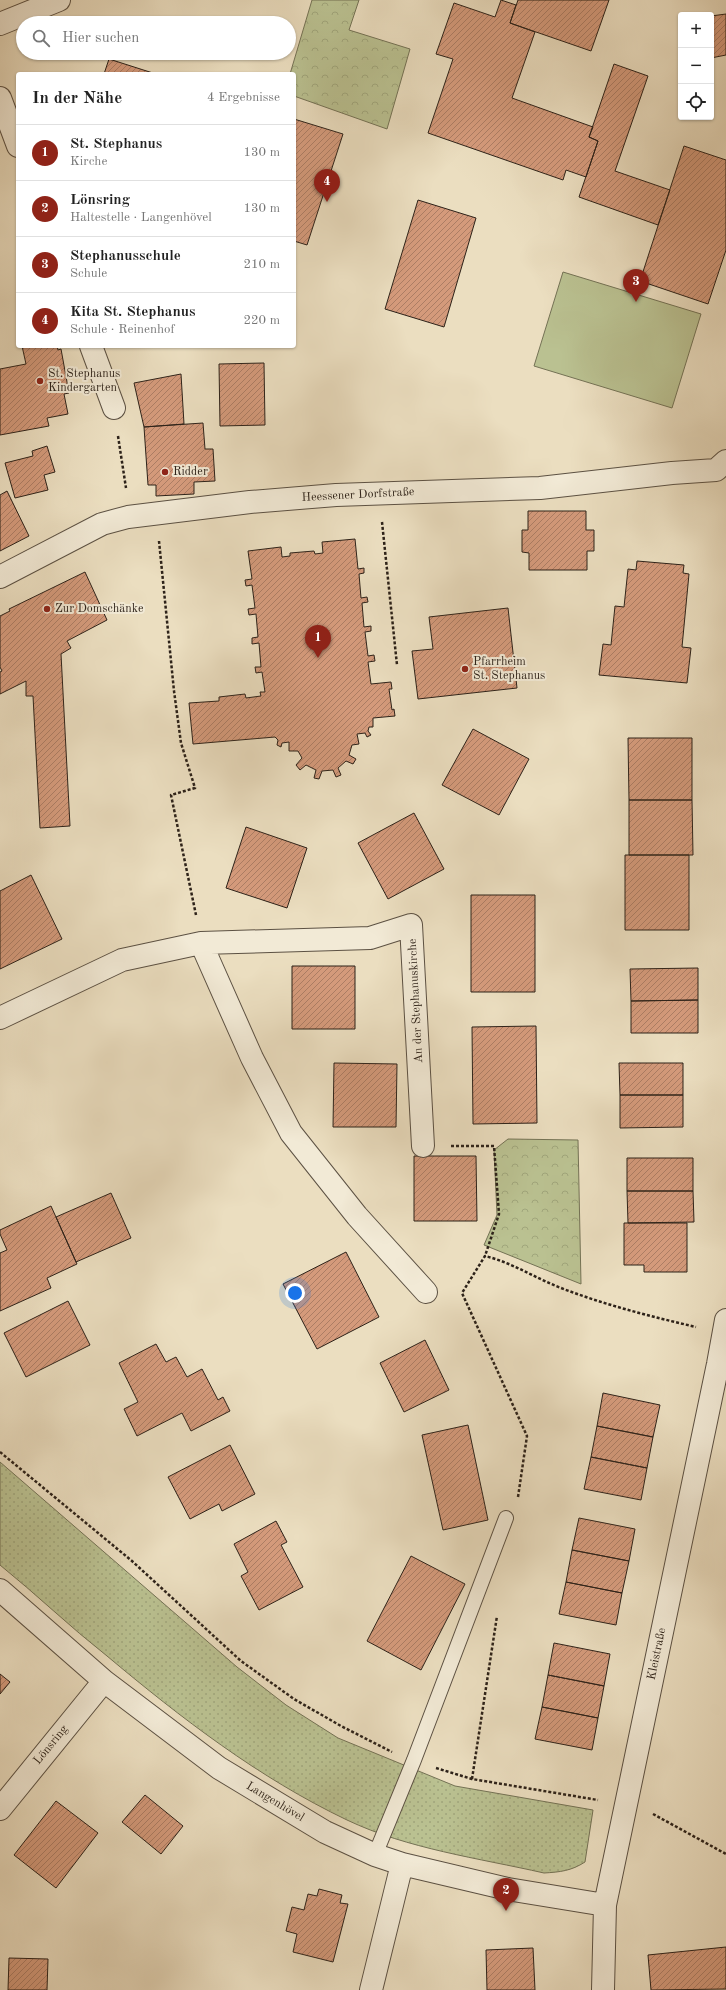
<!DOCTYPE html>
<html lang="de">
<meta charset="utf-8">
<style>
:root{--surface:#fff;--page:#f2f2f2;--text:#222;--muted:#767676;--line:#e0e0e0;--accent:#8f2418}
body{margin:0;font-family:"Old Standard TT",serif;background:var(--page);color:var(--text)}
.controls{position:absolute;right:12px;top:12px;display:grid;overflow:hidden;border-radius:4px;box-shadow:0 1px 3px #0004}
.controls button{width:36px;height:36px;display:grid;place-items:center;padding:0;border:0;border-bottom:1px solid var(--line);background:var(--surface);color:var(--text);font:20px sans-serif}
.you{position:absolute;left:295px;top:1293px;width:14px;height:14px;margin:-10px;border:3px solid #fff;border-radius:50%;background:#1a73e8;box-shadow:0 0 0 6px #1a73e833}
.badge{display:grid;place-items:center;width:26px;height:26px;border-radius:50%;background:var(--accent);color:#fff;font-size:13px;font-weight:700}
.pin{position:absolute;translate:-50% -33px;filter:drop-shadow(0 1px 2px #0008)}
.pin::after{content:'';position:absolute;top:21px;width:14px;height:12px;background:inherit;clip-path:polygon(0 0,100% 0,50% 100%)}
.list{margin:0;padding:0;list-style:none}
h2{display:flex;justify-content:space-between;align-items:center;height:52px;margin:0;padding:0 16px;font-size:17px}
h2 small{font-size:13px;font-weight:400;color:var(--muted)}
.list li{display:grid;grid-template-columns:26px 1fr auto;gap:12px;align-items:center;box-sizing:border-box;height:56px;padding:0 16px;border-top:1px solid var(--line)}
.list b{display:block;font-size:15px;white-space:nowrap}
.list p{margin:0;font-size:13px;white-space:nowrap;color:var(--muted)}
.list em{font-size:13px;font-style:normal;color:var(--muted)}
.icon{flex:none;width:22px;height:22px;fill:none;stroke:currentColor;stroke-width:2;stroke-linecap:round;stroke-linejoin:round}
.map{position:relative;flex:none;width:726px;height:1990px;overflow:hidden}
.search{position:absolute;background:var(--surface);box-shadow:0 1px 3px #0004;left:16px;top:16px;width:280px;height:44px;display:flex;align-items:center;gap:10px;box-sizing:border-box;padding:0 14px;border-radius:22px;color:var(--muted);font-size:15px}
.panel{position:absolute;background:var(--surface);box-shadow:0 1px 3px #0004;left:16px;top:72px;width:280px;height:276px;border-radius:4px}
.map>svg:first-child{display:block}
.grass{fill:url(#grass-dots);stroke:#747255}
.park{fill:url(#park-crowns);stroke:#747255}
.pitch{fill:#bac191;stroke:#747255}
.building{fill:url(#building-hatch);stroke:#2d2219}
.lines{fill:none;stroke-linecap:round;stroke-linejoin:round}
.service-casing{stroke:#5c5143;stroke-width:16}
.minor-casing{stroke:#5c5143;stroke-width:24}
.path{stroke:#2d2219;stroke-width:2.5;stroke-dasharray:3 2;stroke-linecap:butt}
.service{stroke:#f2ead6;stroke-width:14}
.minor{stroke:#f2ead6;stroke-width:22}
.poi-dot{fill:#8f2418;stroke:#f2ead6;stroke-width:1.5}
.labels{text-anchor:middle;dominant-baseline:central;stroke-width:4;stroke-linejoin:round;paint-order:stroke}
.poi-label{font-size:12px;fill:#2d2219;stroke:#f2ead6;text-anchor:start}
.street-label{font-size:12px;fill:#2d2219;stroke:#f2ead6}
</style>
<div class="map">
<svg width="726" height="1990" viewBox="0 0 726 1990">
<defs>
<pattern id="grass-dots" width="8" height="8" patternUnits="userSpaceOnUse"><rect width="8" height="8" fill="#bac191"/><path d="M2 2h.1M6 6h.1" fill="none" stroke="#a0a67c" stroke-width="1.8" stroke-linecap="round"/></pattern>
<pattern id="park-crowns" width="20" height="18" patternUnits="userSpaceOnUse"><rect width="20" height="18" fill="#bac191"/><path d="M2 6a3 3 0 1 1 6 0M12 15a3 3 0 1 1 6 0" fill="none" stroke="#a0a67c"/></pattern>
<pattern id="building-hatch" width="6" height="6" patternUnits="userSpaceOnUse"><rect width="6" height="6" fill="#d49a7b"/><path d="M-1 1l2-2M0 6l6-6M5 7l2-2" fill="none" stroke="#ac7d64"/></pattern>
</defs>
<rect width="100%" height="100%" fill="#ebdec0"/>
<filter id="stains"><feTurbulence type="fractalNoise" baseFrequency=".005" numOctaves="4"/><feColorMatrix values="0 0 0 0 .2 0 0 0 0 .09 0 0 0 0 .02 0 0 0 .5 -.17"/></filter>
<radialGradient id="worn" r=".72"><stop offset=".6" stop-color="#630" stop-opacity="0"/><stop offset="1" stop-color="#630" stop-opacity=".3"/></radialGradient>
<!-- grass -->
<path class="grass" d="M0 1462 237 1667 286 1705 338 1738 455 1786 593 1810 585 1862C571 1871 560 1872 544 1873 478 1858 408 1849 347 1820 259 1778 181 1718 107 1656 70 1627 36 1594 0 1565Z"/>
<!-- park -->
<path class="park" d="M312 0H359L349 30 410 49 387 129 294 96V74H290Z
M508 1139 578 1140 581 1284 484 1245 497 1215 494 1150Z"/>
<!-- pitch -->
<path class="pitch" d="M563 272 701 314 672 408 534 366Z"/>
<!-- building -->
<path class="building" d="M501 0 516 5 510 23 535 32 512 98 593 127 589 137 598 141 586 177 566 170 563 180 428 133 453 59 436 54 454 3 495 17Z
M518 0H609L591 51 510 23Z
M726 14V55L711 58V16Z
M109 59 156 74H104Z
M614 64 648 76 615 171 670 190 658 225 579 197 598 141 589 137Z
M294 119 343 134 307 245 294 241Z
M684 146 726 160V250L708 304 640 281Z
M418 200 476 218 444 327 385 309Z
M22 346H57L58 350 61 349 69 393 64 394 68 414 47 418 49 426 0 435V369L26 364Z
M264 363 265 425 220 426 219 364Z
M181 374 184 424 144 427 134 383Z
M203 423 205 449H213L215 481 194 482V494L156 496V485H148L144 427Z
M47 446 55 472 44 475 48 490 15 498 5 463 33 456 32 451Z
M7 491 29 536 0 551V495Z
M528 511H586V530H594V551H587V570H529V553L522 552V530H528Z
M355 539 358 569 364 568V573L359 574 361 598 367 597 368 602 362 603 364 627 371 626V631L365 632 368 656 374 655 375 661 368 662 371 684 391 682 392 689H389L392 710 394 709 395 716 373 718V727H369L368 731 371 735 367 737 365 733 357 734 359 744 352 745 349 755 356 759 353 764 346 761 338 768 341 775 336 777 333 770 322 771 319 779 314 778 316 770 306 765 300 770 296 765 302 758 298 751H289V742L282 743 281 747 277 745 278 740 275 737 193 744 189 703 219 701V697L245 694 246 698 261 696 260 692H265L262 672 256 673 255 667H261L259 643 252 644V638L258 637 256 614 249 615 248 609 255 608 252 585 246 586 245 580 252 579 248 551 281 547 282 557 290 556V553L314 551 315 554 323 553 322 542Z
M637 561 684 565 683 573 689 574 682 647 691 648 687 683 599 675 603 644 611 645 615 606 624 607 628 569 636 570Z
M85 572 107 620 67 641 71 648 61 654 70 826 40 828 33 696H26V681L0 694V672L2 671 0 667V616L10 611 9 609Z
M508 608 517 688 418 699 412 651 433 649 429 617Z
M473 729 529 759 499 815 442 785Z
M628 738H692V800H629Z
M629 800H692L693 855H629Z
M414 813 444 869 388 899 358 843Z
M246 827 307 848 287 908 226 888Z
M625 855H689V930H625Z
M31 875 62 939 0 969V891Z
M471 895H535V992H471Z
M292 966H355V1029H292Z
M698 968V1000L631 1001 630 969Z
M698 1000V1033H631V1001Z
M536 1026 537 1123 473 1124 472 1027Z
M334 1063 397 1064 396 1127H333Z
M619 1063H683V1095H620Z
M620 1095H683V1127L620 1128Z
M414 1156H476L477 1221H414Z
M627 1158H693V1191H627Z
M627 1191H693L694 1222 628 1223Z
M111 1193 131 1238 76 1262 56 1217Z
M51 1206 77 1264 47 1278 51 1288 0 1311V1253L7 1250 0 1234V1230Z
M624 1223H687V1272H644V1265H624Z
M346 1252 379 1317 317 1349 283 1284Z
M68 1301 90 1345 26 1377 4 1333Z
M425 1340 449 1390 404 1412 380 1363Z
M156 1344 166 1362 176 1357 187 1377 202 1369 218 1400 223 1397 230 1411 191 1431 182 1413 137 1436 124 1409 138 1402 119 1363Z
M603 1393 660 1405 653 1437 597 1426Z
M468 1425 488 1520 443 1530 422 1435Z
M597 1426 653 1437 647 1468 591 1457Z
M230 1445 255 1494 222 1511 219 1504 190 1519 168 1477Z
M591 1457 647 1468 641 1500 584 1489Z
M579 1518 635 1529 629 1561 572 1550Z
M276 1521 287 1542 281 1545 303 1587 259 1610 241 1576 248 1572 234 1544Z
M572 1550 629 1561 622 1593 566 1582Z
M411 1556 465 1584 421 1670 367 1641Z
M566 1582 622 1593 616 1625 559 1614Z
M554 1643 610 1654 604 1686 548 1675Z
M0 1674 10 1682 0 1694Z
M548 1675 604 1686 598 1718 542 1707Z
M542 1707 598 1718 592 1750 535 1739Z
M145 1795 183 1826 161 1854 122 1822Z
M56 1801 98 1833 56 1888 14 1855Z
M319 1889 342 1895 340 1903 348 1904 333 1962 293 1952 297 1934 286 1931 292 1907 304 1910 308 1894 317 1896Z
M726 1947V1989L651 1990 648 1955Z
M533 1948 535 1990H487L486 1950Z
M9 1958 48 1959 47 1990H8Z"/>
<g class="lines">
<!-- service casing -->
<g class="service-casing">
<path id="service" d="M375 1855 414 1760 506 1518"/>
</g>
<!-- minor casing -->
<g class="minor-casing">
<path id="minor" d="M0 24 59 0
M0 98 18 146
M91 346 114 408
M0 577 102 524 128 517 250 502 336 495 540 488 672 473 716 470 726 461
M201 943 370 938 411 925 423 1146
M0 1018 122 960 201 943 252 1058 291 1133 357 1216 426 1292
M0 1590 104 1681 219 1768 325 1832 375 1855 402 1864 508 1889 605 1905
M0 1809 104 1681
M371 1990 402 1864
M603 1990 605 1905 718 1364 726 1320"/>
</g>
<!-- path -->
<path class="path" d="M118 436 126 488
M382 522 397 665
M159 541 174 691 181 743 195 788 171 795 196 915
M451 1146H494L499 1214 485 1256
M0 1452 132 1561 241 1661 294 1699 341 1726 392 1752
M518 1497 527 1436 462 1293 485 1256C510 1262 532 1276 556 1286 601 1304 649 1316 696 1327
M436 1768 472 1779 598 1800
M472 1779 497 1616
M653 1814 726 1854"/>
<!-- service -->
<use href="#service" class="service"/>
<!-- minor -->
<use href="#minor" class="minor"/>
</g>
<!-- markers -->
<g class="poi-dot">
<circle cx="40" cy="381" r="4"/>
<circle cx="165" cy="472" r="4"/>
<circle cx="47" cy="609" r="4"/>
<circle cx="465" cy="669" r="4"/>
</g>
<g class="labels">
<!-- poi labels -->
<g class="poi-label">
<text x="48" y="374">St. Stephanus<tspan x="48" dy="14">Kindergarten</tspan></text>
<text x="173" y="472">Ridder</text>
<text x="55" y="609">Zur Domschänke</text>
<text x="473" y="662">Pfarrheim<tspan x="473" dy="14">St. Stephanus</tspan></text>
</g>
<!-- street labels -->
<g class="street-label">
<text transform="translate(358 495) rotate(-3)">Heessener Dorfstraße</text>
<text transform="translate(416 1001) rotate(-93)">An der Stephanuskirche</text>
<text transform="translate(657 1654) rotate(-78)">Kleistraße</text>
<text transform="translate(51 1745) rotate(-51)">Lönsring</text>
<text transform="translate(275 1802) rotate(31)">Langenhövel</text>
</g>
</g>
<rect width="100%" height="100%" filter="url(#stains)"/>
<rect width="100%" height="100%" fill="url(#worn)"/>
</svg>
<div class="controls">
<button>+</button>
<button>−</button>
<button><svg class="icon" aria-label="locate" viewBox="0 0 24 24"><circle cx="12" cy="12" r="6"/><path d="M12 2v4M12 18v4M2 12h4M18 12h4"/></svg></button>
</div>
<div class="you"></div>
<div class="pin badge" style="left:318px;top:658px">1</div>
<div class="pin badge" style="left:506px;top:1911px">2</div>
<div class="pin badge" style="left:636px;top:302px">3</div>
<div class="pin badge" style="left:327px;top:202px">4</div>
<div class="search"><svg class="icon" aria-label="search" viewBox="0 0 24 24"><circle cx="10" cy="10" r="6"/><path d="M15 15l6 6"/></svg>Hier suchen</div>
<section class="panel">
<h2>In der Nähe<small>4 Ergebnisse</small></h2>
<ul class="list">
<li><span class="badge">1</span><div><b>St. Stephanus</b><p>Kirche</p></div><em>130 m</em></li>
<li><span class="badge">2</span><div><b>Lönsring</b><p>Haltestelle · Langenhövel</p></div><em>130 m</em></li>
<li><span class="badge">3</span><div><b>Stephanusschule</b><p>Schule</p></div><em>210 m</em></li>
<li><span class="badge">4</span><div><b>Kita St. Stephanus</b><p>Schule · Reinenhof</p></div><em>220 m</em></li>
</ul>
</section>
</div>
